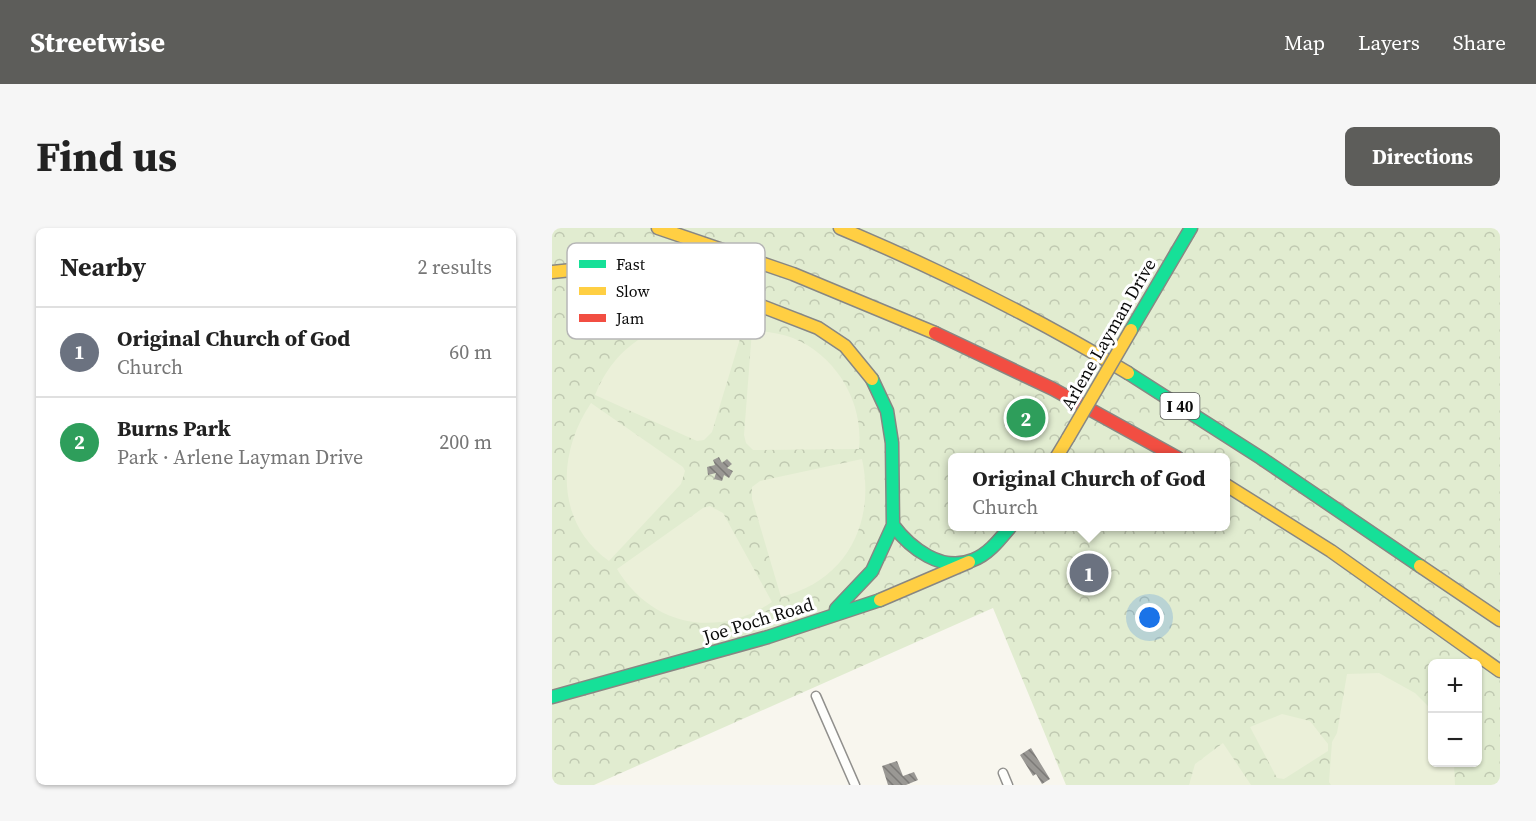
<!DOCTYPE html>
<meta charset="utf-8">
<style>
:root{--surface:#fff;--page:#f6f6f6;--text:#222;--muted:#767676;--line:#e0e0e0;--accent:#5d5d5a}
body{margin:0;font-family:"Source Serif 4",serif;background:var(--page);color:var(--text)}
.controls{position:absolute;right:18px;bottom:18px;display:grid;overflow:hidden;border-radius:9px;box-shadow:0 2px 4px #0004}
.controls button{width:54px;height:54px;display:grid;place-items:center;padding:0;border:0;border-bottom:2px solid var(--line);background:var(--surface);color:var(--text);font:30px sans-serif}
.you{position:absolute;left:598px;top:390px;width:21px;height:21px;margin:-15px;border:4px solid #fff;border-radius:50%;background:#1a73e8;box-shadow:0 0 0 9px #1a73e833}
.badge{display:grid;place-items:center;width:39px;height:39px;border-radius:50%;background:var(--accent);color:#fff;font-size:20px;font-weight:700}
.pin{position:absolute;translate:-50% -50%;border:3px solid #fff;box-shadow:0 2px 6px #0006}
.popup{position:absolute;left:396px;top:225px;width:282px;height:78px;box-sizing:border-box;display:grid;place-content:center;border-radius:9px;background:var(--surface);filter:drop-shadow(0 2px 4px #0005);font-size:20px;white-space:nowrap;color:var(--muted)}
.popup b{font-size:22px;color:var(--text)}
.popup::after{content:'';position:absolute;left:50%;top:100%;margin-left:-12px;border:12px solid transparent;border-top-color:var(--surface)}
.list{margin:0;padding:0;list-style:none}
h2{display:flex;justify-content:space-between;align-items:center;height:78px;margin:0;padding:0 24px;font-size:26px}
h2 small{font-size:20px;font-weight:400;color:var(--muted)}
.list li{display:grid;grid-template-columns:39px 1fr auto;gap:18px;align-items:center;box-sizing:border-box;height:90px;padding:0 24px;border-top:2px solid var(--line)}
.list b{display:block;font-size:22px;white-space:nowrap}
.list p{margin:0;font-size:20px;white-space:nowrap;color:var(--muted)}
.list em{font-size:20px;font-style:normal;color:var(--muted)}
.map{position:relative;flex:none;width:948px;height:557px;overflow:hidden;border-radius:9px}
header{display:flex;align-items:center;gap:36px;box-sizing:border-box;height:84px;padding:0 30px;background:var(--accent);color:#fff}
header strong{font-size:28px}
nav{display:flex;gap:33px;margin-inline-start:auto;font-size:21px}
.intro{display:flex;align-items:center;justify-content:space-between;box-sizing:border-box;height:144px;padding:0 36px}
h1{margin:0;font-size:42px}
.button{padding:15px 27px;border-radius:9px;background:var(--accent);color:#fff;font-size:21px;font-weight:700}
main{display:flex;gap:36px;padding:0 36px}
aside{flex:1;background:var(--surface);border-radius:9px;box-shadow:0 2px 4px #0004}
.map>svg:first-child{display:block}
.park{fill:url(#park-crowns);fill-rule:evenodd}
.pitch{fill:#ebf0d9}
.building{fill:url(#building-back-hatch)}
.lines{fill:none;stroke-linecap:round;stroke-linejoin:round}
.street-casing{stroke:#91908d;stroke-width:11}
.fast-casing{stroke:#888783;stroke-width:15}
.slow-casing{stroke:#888783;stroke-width:15}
.jam-casing{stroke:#888783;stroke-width:15}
.street{stroke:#fefefc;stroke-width:8}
.fast{stroke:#16e098;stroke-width:12}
.slow{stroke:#ffcf43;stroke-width:12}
.jam{stroke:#f24e42;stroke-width:12}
.slow-bridge-casing{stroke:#888783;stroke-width:15;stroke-linecap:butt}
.slow-bridge{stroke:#ffcf43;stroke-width:12}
.labels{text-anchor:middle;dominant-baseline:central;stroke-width:6;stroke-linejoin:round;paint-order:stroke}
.shield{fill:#fff;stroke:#545454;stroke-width:1.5}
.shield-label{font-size:16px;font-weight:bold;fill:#0a0a0a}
.street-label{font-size:18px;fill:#0a0a0a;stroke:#fff}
.key{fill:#fff;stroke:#b6b6b6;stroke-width:1.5}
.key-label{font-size:16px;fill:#0a0a0a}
</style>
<header>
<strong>Streetwise</strong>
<nav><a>Map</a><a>Layers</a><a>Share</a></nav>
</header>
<div class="intro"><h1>Find us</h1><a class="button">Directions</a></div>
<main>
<aside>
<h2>Nearby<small>2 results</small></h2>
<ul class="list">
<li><span class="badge" style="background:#6b7280">1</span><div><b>Original Church of God</b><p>Church</p></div><em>60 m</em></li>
<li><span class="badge" style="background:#2e9e5b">2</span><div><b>Burns Park</b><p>Park · Arlene Layman Drive</p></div><em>200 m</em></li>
</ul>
</aside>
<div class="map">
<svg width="948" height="557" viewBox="0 0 948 557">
<defs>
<pattern id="park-crowns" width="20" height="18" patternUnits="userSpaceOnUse" patternTransform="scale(1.5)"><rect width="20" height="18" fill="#e1ecd0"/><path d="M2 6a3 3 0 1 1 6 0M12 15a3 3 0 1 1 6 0" fill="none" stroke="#c0c9b1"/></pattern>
<pattern id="building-back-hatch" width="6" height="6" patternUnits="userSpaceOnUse" patternTransform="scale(1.5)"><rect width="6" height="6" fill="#9a9894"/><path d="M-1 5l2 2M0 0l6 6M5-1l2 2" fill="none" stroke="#7c7a77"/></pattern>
</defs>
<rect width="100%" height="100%" fill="#f8f6ee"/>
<!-- park -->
<path class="park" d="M0 0H948V557H514L441 380 42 557H0ZM400 230H674V298H400ZM880 436H926V534H880Z"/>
<!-- pitch -->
<path class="pitch" d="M138 92 178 95 191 101 160 204 152 212 145 213 43 167C61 123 92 101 138 92Z
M200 102C214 104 228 105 241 110 285 128 312 175 307 221L201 222 194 215 192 207Z
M39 175 131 239 133 243 129 256 57 333C3 295 5 225 39 175Z
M310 231C324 295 294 353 229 369L200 271V259L208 253Z
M158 278 171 285 220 374C165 411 99 398 65 341L151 280Z
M827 445 863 465 880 482V534L902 535 903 557H779L777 554 780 514 785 505 795 446Z
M730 486 758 493 776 516V523L732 551 725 550 698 499Z
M671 515 699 557H637L643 536Z"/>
<!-- building -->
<path class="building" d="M65 57H78L77 76H64Z
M167 229 170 235 175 231 180 236 175 240 181 243 177 250 172 247 170 253 162 251 164 245 156 247 155 239 163 237 161 232Z
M479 520 498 551 490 556 484 546 481 548 468 527Z
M345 533 351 548 362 544 366 552 354 557H336L330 538Z"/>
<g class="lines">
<!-- street casing -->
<g class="street-casing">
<path id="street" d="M264 468 303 557
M451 545 456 557"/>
</g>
<!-- fast casing -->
<g class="fast-casing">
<path id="fast" d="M579 102 639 0
M576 145 709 230 868 338
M341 297C358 320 390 345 421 332 437 326 448 311 459 298
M284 386V381L320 343 341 297 340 215 335 183 320 151
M0 469 216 409 328 372"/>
</g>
<!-- slow casing -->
<g class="slow-casing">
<path id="slow" d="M106 0 241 46 383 105
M288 0C388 42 483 89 576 145
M0 44 68 37 168 62 266 100 293 118 320 151
M504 230 516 210
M674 257 779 323 948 443
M868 338 948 392
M328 372 417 334"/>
</g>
<!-- jam casing -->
<g class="jam-casing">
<path id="jam" d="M383 105 501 161 626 230"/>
</g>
<!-- street -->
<use href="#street" class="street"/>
<!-- fast -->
<use href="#fast" class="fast"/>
<!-- slow -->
<use href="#slow" class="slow"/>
<!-- jam -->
<use href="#jam" class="jam"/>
<!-- slow-bridge casing -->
<g class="slow-bridge-casing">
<path id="slow-bridge" d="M516 210 579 102"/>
</g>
<!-- slow-bridge -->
<use href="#slow-bridge" class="slow-bridge"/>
</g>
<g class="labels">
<!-- shield labels -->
<rect class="shield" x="608.5" y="165" width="39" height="26" rx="4.5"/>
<g class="shield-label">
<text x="628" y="178">I 40</text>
</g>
<!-- street labels -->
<g class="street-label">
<text transform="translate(556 106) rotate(-60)">Arlene Layman Drive</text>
<text transform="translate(206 392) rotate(-17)">Joe Poch Road</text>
</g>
</g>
<!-- legend -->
<rect x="15" y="15" width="198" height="96" rx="9" class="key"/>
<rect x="27" y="32" width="27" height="8" fill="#16e098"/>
<rect x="27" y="59" width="27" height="8" fill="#ffcf43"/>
<rect x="27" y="86" width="27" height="8" fill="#f24e42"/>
<g class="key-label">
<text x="64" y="42">Fast</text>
<text x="64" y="69">Slow</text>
<text x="64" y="96">Jam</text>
</g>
</svg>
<div class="controls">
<button>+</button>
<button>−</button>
</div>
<div class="you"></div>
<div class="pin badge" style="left:537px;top:345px;background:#6b7280">1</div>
<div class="popup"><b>Original Church of God</b>Church</div>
<div class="pin badge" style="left:474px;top:190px;background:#2e9e5b">2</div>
</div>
</main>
